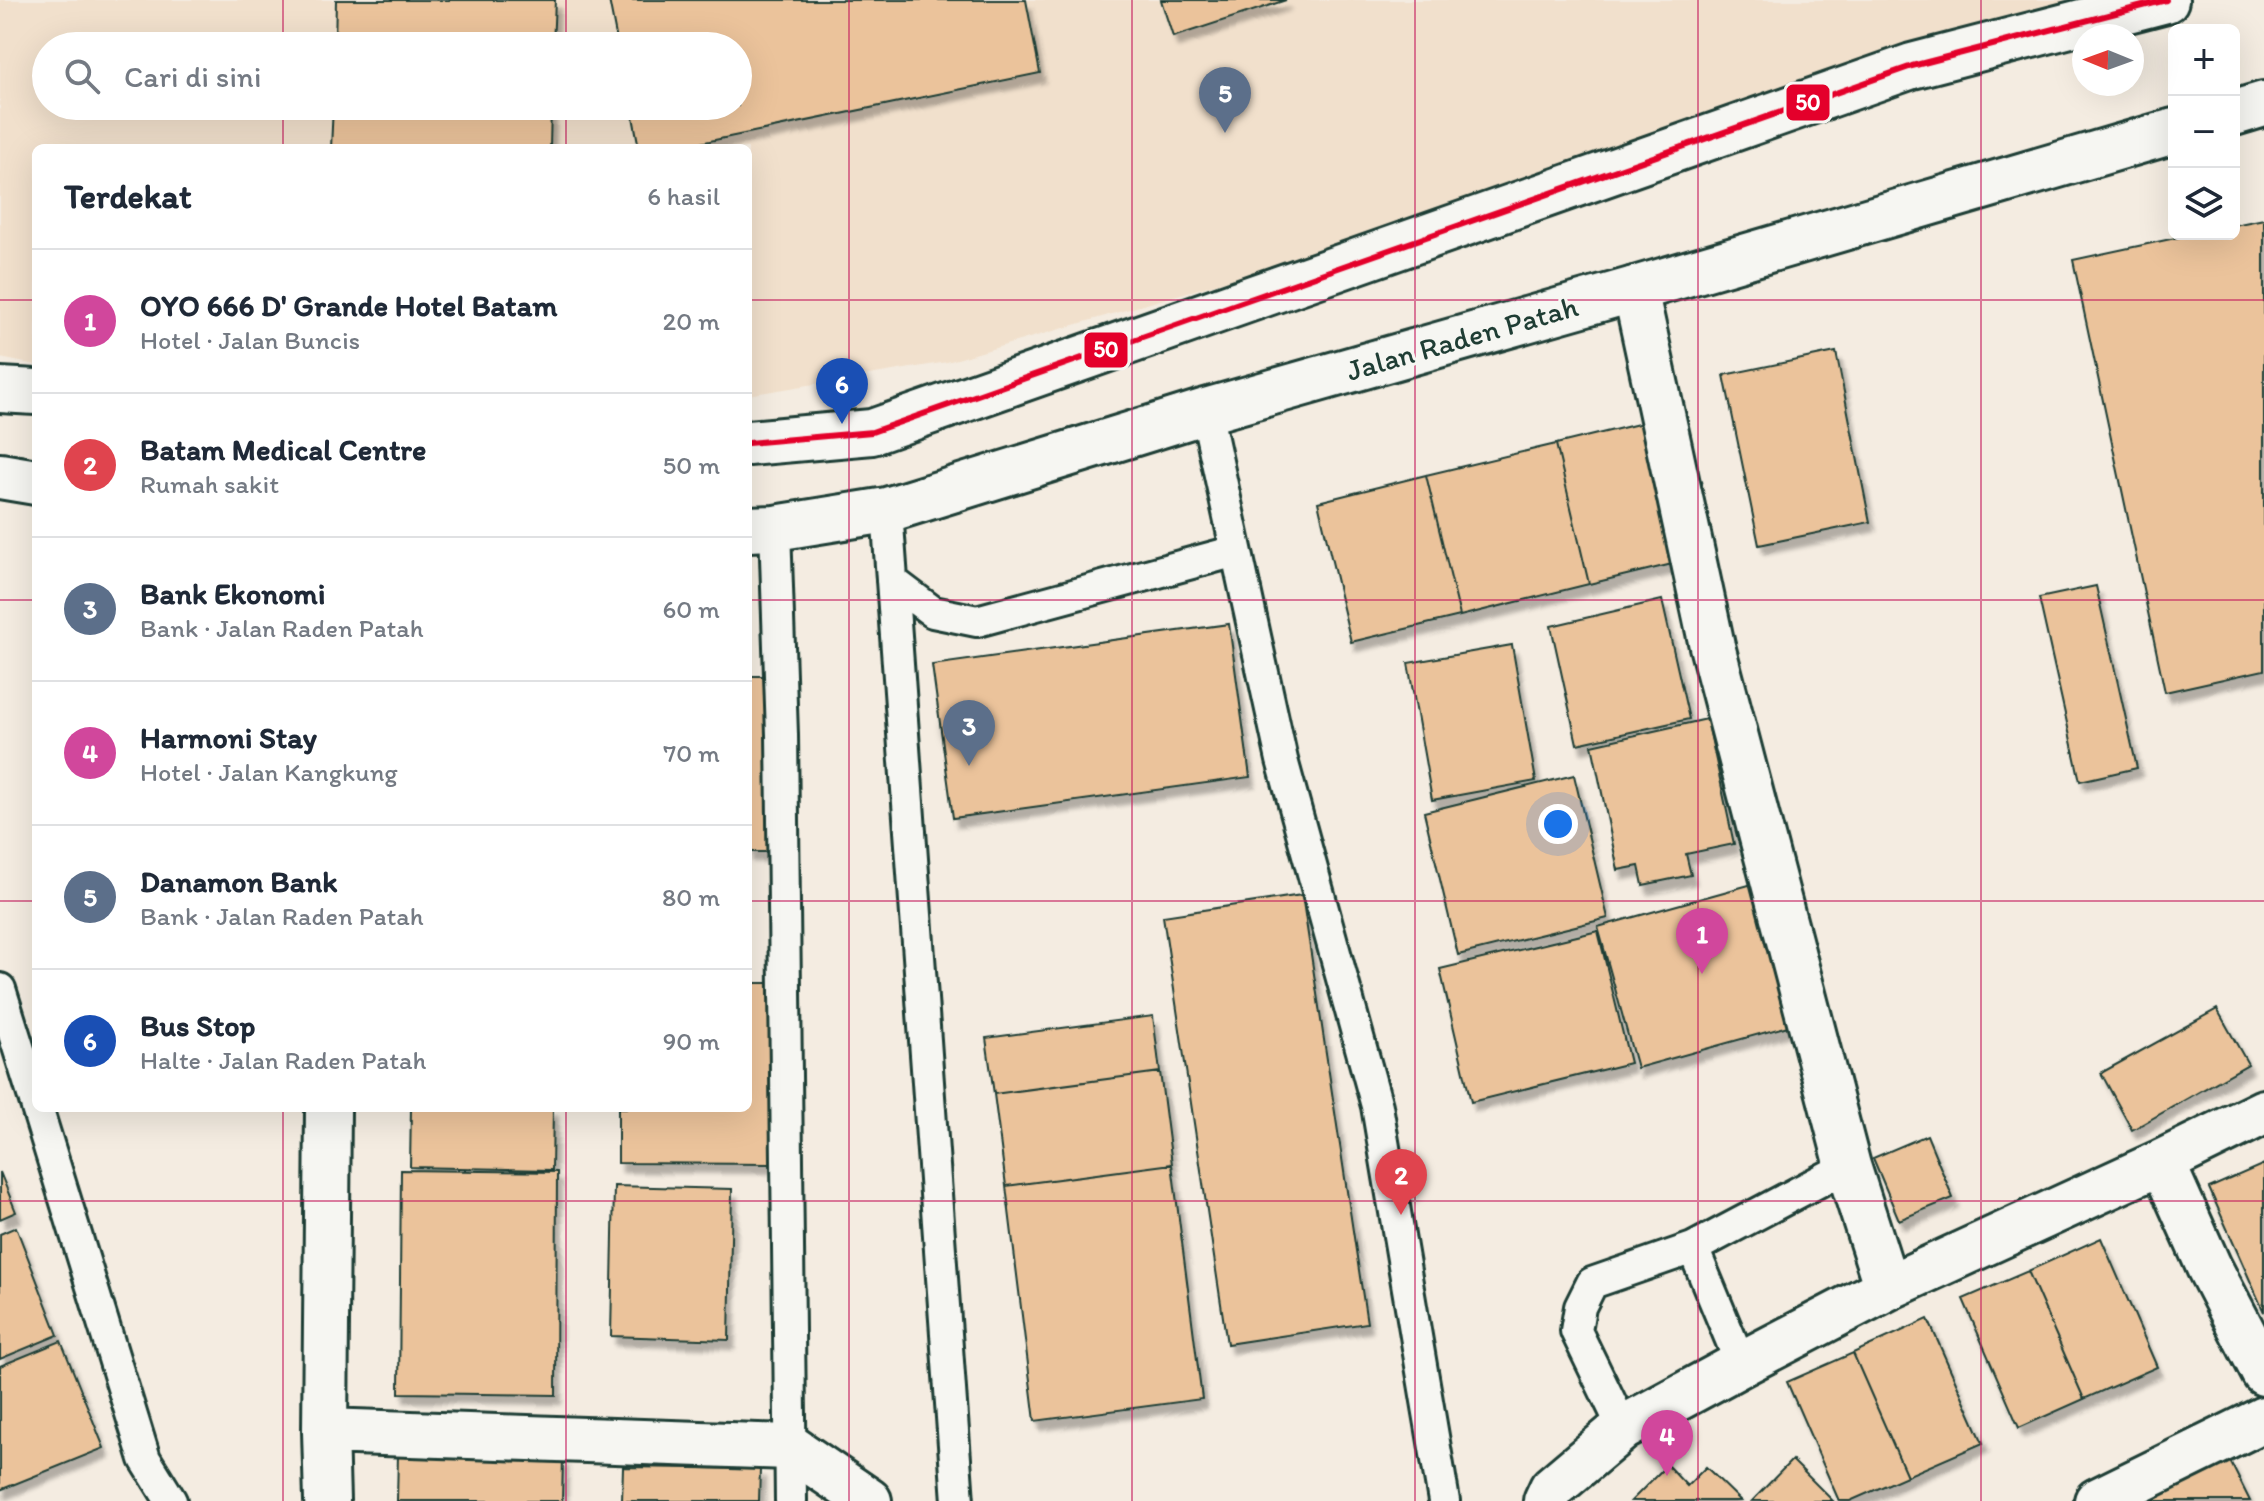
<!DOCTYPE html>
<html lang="id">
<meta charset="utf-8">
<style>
:root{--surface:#fff;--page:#f6f6f7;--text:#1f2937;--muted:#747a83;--line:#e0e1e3;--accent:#d1495b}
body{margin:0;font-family:Itim,sans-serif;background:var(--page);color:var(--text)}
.controls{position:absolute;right:24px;top:24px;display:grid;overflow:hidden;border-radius:12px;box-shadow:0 8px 32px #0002}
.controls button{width:72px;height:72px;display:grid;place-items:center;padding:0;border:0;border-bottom:2px solid var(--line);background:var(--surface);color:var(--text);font:40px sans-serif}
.compass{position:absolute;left:2072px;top:24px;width:72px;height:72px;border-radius:50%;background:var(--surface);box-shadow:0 8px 32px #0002;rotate:271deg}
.you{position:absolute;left:1558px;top:824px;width:28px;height:28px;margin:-20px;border:6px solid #fff;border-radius:50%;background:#1a73e8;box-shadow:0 0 0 12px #1a73e833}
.badge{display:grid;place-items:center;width:52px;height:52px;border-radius:50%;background:var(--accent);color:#fff;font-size:26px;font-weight:700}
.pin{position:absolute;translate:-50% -66px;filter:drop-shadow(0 2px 4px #0008)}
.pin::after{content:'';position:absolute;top:42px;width:28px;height:24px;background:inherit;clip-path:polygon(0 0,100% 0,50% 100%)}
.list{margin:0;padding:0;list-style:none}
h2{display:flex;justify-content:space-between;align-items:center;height:104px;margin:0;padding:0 32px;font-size:34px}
h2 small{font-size:26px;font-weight:400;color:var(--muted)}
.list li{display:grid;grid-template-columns:52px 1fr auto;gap:24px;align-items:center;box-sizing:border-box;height:144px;padding:0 32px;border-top:2px solid var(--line)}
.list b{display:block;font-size:30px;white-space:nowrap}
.list p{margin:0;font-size:26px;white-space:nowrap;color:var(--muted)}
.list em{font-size:26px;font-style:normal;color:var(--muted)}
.icon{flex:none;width:44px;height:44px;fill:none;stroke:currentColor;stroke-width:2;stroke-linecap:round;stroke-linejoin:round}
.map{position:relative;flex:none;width:2264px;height:1501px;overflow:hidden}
.search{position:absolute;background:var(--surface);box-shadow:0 8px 32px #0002;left:32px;top:32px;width:720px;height:88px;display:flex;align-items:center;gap:20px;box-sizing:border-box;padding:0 28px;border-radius:44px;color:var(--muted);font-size:30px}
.panel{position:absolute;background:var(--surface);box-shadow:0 8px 32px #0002;left:32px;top:144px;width:720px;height:968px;border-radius:12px}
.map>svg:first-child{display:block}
.built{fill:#f1e0cc;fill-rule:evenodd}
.building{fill:#ebc39b;stroke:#1f3d34;stroke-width:2;filter:url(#shadow)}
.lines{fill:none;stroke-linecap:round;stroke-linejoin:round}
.service-casing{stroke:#1f3d34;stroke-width:36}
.minor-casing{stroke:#1f3d34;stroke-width:50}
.secondary-casing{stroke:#1f3d34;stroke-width:50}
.service{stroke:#f6f6f2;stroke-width:30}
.minor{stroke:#f6f6f2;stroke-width:44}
.secondary{stroke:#f6f6f2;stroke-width:44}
.bus-1-casing{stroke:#f6f6f2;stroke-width:12}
.bus-1{stroke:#e4002b;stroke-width:6}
.grid{fill:none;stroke:#c2185b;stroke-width:2;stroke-opacity:0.55}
.labels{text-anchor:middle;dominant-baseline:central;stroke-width:6;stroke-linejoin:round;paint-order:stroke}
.street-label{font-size:30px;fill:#1f3d34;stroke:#f6f6f2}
.line-badge{stroke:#f6f6f2;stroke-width:3}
.badge-label{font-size:22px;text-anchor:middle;font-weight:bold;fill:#fff}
</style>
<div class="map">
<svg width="2264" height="1501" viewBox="0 0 2264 1501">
<defs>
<filter id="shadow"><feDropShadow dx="5" dy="9" stdDeviation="2" flood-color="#0004"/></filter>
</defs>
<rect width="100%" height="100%" fill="#f4ece1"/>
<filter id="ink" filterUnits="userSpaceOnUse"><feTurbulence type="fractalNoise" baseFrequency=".0125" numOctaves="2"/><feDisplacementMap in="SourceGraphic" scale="16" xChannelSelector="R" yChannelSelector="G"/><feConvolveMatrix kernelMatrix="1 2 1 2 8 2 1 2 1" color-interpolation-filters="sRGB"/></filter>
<g filter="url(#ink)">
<!-- built -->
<path class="built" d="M0 0H2193L947 362 748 395V148H36V365L0 358ZM46 46H738V106H46Z"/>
<!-- building -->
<path class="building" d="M336 0H555L553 46H335Z
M609 0H1026L1040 73 676 148H639L631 106H738V46H618Z
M1161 0H1286L1173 37Z
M333 106H551L550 148H331Z
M2264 219V670L2165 692 2073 260 2194 234H2234V225Z
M1836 352 1870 522 1759 545 1724 375Z
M1655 420 1689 560 1589 584 1556 444Z
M1556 444 1589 584 1460 616 1426 475Z
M1426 475 1460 616 1351 642 1318 502Z
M2096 586 2137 768 2080 781 2039 598Z
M1662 600 1689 719 1577 744 1551 626Z
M1229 624 1250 777 953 818 932 665Z
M1512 645 1536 781 1432 800 1408 663Z
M748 676H768L767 852H748Z
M1707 719 1734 844 1686 854 1691 875 1643 885 1639 866 1618 870 1592 745Z
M1574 775 1608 918 1458 955 1424 812Z
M1767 880 1806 1021 1637 1068 1598 927Z
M1302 895 1367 1323 1227 1344 1163 916Z
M1598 931 1630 1063 1471 1102 1440 969Z
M748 983H773L771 1164 618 1163V1108H748Z
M2217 1009 2248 1064 2132 1130 2101 1073Z
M1153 1016 1160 1072 994 1094 986 1038Z
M1160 1072 1172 1164 1006 1186 994 1094Z
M411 1108H553L552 1170 410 1167Z
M1927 1135 1953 1198 1899 1220 1873 1158Z
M1172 1164 1202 1399 1035 1421 1006 1186Z
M2264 1164V1312L2209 1188Z
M401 1170 557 1172 556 1395 399 1393Z
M0 1172 16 1212 0 1219Z
M614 1186 732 1189 729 1340 611 1336Z
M16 1227 58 1335 0 1359V1234Z
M2101 1238 2157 1367 2084 1399 2028 1271Z
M2028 1271 2084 1399 2019 1428 1963 1299Z
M1928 1319 1983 1443 1907 1476 1853 1353Z
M61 1341 104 1448 0 1490V1366Z
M1853 1353 1907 1476 1850 1501H1839L1787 1382Z
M398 1454 563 1458 562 1501H397Z
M2229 1459 2250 1501H2146Z
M1792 1460 1833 1501H1752Z
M1667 1465 1687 1486 1706 1467 1741 1501H1631Z
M623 1467 760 1469 759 1501H622Z"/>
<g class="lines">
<!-- service casing -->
<g class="service-casing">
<path id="service" d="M1206 411 1282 760 1377 1106 1444 1501
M887 510 958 1501
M775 528 782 735 791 1501
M892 581 933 612 977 621 1236 551
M0 989 36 1104
M37 1108 145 1459 171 1501
M1693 1248 1741 1364
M1623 1428 1576 1331 1580 1307 1592 1283 1693 1248 1848 1166"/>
</g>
<!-- minor casing -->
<g class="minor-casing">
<path id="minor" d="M1635 289 1712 646 1848 1166 1887 1288
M2162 1162 2209 1267 2264 1373
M325 1431 790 1447 869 1501
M327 1501 325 1431 328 1108
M1546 1501 1552 1488 1623 1428 1741 1364 1887 1288 2162 1162 2264 1112
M2097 1501 2264 1419"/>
</g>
<!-- secondary casing -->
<g class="secondary-casing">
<path id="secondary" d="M2234 113 2264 104
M0 390 36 392
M748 443 872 432 1912 66 2166 0
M0 476 36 482
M748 529 775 528 887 510 1206 411 1635 289 2174 131"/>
</g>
<!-- service -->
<use href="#service" class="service"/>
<!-- minor -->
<use href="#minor" class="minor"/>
<!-- secondary -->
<use href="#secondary" class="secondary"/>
<!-- bus-1 casing -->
<g class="bus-1-casing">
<path id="bus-1" d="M748 443 872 432 1912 66 2166 0"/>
</g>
<!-- bus-1 -->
<use href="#bus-1" class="bus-1"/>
</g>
</g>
<!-- grid -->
<path class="grid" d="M283 0V46M566 0V46M849 0V1501M1132 0V1501M1415 0V1501M1698 0V1501M1981 0V1501M283 106V148M566 106V148M0 300H36M748 300H2264M0 600H36M748 600H2264M0 901H36M748 901H2264M283 1108V1501M566 1108V1501M0 1201H2264"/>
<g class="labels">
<!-- street labels -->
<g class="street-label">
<text transform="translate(1462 338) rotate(-16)">Jalan Raden Patah</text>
</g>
</g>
<g class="line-badge">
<rect x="1785" y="83" width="46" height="39" rx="8" fill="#e4002b"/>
<rect x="1083" y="331" width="46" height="38" rx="8" fill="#e4002b"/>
</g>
<g class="badge-label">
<text x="1808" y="110">50</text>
<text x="1106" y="357">50</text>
</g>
</svg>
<div class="controls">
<button>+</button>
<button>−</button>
<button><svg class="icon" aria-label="layers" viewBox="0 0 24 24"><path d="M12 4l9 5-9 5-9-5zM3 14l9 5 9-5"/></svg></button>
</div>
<svg class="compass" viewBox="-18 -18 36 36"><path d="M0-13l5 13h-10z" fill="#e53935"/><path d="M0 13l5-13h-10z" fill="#747a83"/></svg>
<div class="you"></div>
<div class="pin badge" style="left:1702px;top:974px;background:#d1479c">1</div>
<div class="pin badge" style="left:1401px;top:1215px;background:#e0444e">2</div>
<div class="pin badge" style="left:969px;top:766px;background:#5c6f8a">3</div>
<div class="pin badge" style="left:1667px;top:1476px;background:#d1479c">4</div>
<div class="pin badge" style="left:1225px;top:133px;background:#5c6f8a">5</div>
<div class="pin badge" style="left:842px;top:424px;background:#1a4fb4">6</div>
<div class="search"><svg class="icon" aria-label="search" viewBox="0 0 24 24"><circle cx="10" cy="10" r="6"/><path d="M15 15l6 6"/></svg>Cari di sini</div>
<section class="panel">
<h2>Terdekat<small>6 hasil</small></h2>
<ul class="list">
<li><span class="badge" style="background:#d1479c">1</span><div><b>OYO 666 D' Grande Hotel Batam</b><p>Hotel · Jalan Buncis</p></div><em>20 m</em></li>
<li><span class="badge" style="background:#e0444e">2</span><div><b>Batam Medical Centre</b><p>Rumah sakit</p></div><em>50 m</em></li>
<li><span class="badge" style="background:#5c6f8a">3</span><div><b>Bank Ekonomi</b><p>Bank · Jalan Raden Patah</p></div><em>60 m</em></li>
<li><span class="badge" style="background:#d1479c">4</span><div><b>Harmoni Stay</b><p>Hotel · Jalan Kangkung</p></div><em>70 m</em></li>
<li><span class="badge" style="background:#5c6f8a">5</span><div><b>Danamon Bank</b><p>Bank · Jalan Raden Patah</p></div><em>80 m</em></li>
<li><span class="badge" style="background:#1a4fb4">6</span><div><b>Bus Stop</b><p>Halte · Jalan Raden Patah</p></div><em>90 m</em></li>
</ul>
</section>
</div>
